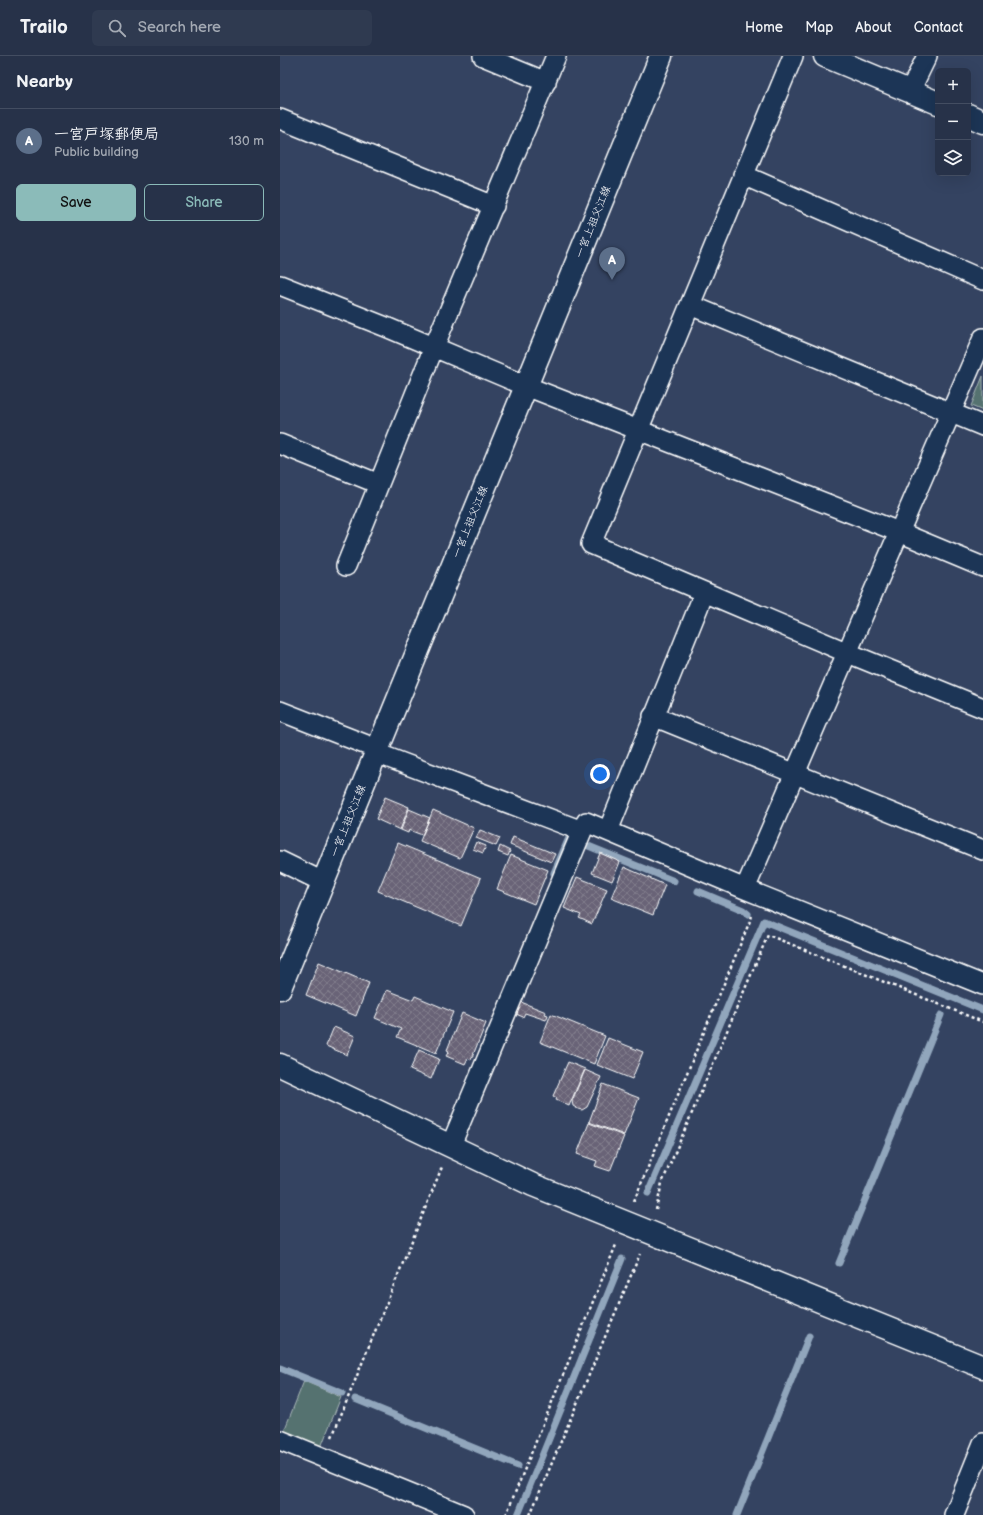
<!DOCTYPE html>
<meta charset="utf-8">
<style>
:root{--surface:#273249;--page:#2f3a50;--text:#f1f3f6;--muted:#a4aab4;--line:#434d61;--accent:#8bbbb9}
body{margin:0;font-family:"Balsamiq Sans","Klee One",sans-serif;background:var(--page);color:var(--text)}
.controls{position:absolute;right:12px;top:12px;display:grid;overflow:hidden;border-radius:6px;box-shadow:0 4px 16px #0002}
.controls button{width:36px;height:36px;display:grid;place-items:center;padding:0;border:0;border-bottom:1px solid var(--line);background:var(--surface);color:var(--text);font:20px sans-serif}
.you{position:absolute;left:320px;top:718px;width:14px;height:14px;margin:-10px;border:3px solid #fff;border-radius:50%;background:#1a73e8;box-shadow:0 0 0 6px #1a73e833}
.badge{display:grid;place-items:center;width:26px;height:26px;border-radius:50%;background:var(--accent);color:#fff;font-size:13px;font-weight:700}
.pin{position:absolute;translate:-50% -33px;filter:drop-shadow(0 1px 2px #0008)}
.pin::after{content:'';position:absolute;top:21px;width:14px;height:12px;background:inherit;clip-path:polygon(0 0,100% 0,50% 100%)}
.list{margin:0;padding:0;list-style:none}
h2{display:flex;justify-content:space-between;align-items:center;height:52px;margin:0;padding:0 16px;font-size:17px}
h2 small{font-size:13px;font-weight:400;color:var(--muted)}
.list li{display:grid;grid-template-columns:26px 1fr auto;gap:12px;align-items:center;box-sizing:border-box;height:64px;padding:0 16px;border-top:1px solid var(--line)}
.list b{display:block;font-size:15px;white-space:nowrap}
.list p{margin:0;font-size:13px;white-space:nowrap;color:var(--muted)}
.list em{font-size:13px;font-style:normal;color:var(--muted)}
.actions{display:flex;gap:8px;padding:12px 16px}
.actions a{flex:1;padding:9px 0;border:1px solid var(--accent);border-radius:6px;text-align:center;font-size:14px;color:var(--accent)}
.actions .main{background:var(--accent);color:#111}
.icon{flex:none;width:22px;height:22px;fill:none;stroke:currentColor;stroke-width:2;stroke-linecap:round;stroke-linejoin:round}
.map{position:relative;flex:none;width:703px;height:1459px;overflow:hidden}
header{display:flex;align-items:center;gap:24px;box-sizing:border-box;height:56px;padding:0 20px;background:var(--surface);border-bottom:1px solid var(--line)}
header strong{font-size:19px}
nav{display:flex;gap:22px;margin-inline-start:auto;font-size:14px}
.search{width:280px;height:36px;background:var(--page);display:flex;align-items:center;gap:10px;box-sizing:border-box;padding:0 14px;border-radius:6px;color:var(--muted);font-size:15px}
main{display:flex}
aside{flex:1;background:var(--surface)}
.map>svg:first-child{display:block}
.green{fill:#557270;stroke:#aab8b8}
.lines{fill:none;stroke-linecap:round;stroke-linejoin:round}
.stream{stroke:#91a6bc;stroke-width:7}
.building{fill:url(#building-cross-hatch);stroke:#fff}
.minor-casing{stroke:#fff;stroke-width:22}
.tertiary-casing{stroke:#fff;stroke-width:25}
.secondary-casing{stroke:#fff;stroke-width:25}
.path{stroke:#fff;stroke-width:2.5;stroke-dasharray:3 3;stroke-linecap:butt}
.minor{stroke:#1d3557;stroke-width:19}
.tertiary{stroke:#1d3557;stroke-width:22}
.secondary{stroke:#1d3557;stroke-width:22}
.labels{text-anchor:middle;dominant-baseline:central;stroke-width:3.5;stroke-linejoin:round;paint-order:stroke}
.street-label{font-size:11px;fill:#fff;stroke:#1d3557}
</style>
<header>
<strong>Trailo</strong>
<div class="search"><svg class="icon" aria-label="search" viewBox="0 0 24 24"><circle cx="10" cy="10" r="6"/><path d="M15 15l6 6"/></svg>Search here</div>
<nav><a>Home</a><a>Map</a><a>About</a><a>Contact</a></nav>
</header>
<main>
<aside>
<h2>Nearby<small></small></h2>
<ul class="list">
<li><span class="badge" style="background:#5c6f8a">A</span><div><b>一宮戸塚郵便局</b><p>Public building</p></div><em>130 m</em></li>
</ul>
<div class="actions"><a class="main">Save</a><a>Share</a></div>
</aside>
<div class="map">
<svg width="703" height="1459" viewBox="0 0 703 1459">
<defs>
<pattern id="building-cross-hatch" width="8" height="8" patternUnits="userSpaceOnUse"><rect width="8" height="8" fill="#696477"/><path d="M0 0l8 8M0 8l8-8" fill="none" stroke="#807b8b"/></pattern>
</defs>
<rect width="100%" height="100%" fill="#344361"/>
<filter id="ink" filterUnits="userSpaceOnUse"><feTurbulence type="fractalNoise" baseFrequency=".025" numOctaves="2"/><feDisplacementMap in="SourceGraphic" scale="8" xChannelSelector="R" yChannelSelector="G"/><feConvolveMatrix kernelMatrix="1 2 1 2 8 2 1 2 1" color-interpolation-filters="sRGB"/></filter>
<g filter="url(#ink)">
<!-- green -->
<path class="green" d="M703 320V355L691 350Z
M24 1325 61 1341 41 1391 4 1375Z"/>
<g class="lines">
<!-- stream -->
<path class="stream" d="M306 789 394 825
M274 817 289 782
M418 835 463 854 468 858
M368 1137 484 865 703 954
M559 1207 661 959
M0 1312 62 1337
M75 1343 238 1410
M238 1459 342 1203
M457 1459 529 1280"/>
</g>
<!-- building -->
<path class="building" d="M105 741 129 751 120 774 96 763Z
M129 753 150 762 142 779 129 774 128 777 121 774Z
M153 754 194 772 180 802 140 785Z
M200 774 220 782 216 790 196 782Z
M233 781 275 798 271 806 230 789Z
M196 786 206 790 203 797 193 793Z
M118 787 201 822 181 870 98 835Z
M220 790 230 795 228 800 218 796Z
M320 797 340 806 332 825 312 817Z
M231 799 268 814 254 848 217 833Z
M344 811 385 829 373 859 331 842Z
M297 821 327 833 312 868 299 862 301 859 284 852Z
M39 906 89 927 76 960 26 939Z
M107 934 133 944 135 940 173 956 156 997 117 981 121 973 95 962Z
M241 946 266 956 265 958 268 959 266 964 245 957 243 961 236 958Z
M182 957 206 967 191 1004 188 1002 185 1008 166 1000 169 995 167 994Z
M271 958 325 980 314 1008 260 986Z
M54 971 75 980 67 999 46 990Z
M328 982 363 996 352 1023 317 1009Z
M139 994 159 1003 151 1023 130 1014Z
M288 1006 305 1013 289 1050 276 1044 277 1042 273 1040Z
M305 1014 321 1021 307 1051 302 1054 298 1053 293 1050 292 1045Z
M323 1028 359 1042 344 1079 309 1066Z
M309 1067 344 1080 330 1115 315 1110 317 1105 297 1098Z"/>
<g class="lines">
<!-- minor casing -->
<g class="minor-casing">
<path id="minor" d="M203 0 266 26
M513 0 311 488 568 597 703 652
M630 35 647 0
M0 63 214 150
M463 119 703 224
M0 229 106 271 246 330 619 476 703 511
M410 249 703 370
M0 388 99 428
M66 510 154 291 276 0
M0 655 97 693
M373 660 703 794
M96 697 302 775 306 766 465 833 703 929
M328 775 424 537
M0 805 43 826
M465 833 703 282
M171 1089 302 775
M0 1384 184 1459
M674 1459 703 1387"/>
</g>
<!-- tertiary casing -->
<g class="tertiary-casing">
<path id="tertiary" d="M545 0 658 47
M688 59 703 66
M0 1009 253 1129 703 1311"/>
</g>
<!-- secondary casing -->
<g class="secondary-casing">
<path id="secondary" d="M0 932 381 0"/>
</g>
<!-- path -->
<path class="path" d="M354 1145 472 860
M376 1154 382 1127 488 879 703 966
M52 1381 162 1111
M226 1459 336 1189
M250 1459 360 1198"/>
<!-- minor -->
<use href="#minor" class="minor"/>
<!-- tertiary -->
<use href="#tertiary" class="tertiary"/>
<!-- secondary -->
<use href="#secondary" class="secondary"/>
</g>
</g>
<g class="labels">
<!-- street labels -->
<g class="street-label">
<text transform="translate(313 166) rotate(-68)">一宮上祖父江線</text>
<text transform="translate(190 466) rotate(-68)">一宮上祖父江線</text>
<text transform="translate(68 765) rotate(-68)">一宮上祖父江線</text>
</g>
</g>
</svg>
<div class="controls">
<button>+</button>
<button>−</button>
<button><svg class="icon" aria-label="layers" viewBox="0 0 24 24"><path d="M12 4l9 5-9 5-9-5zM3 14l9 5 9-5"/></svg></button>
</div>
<div class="you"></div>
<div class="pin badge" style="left:332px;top:224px;background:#5c6f8a">A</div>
</div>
</main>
